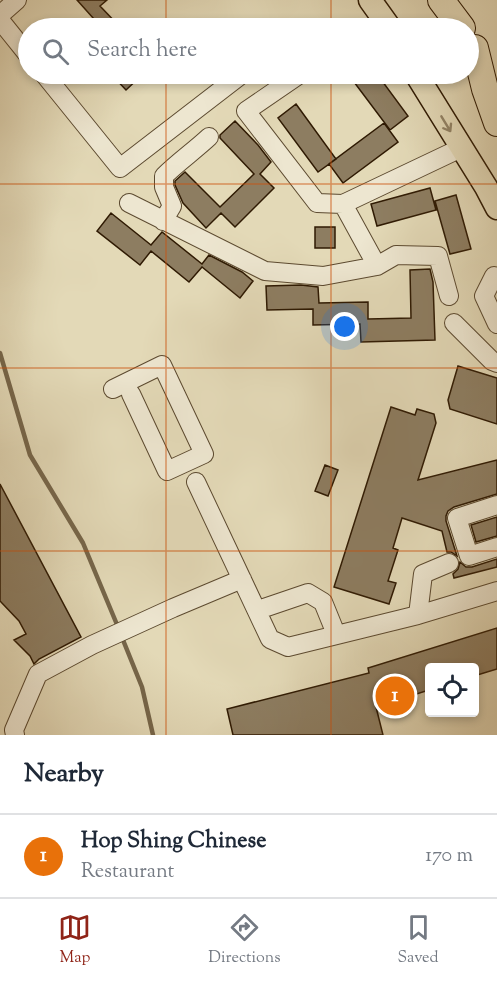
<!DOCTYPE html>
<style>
:root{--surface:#fff;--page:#f2f2f3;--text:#1f2937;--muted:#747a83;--line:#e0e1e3;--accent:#8f2418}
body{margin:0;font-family:"Sorts Mill Goudy",serif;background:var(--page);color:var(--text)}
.controls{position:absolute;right:18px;bottom:18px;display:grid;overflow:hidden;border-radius:6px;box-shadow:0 3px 9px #0003}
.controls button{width:54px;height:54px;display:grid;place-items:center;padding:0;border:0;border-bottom:2px solid var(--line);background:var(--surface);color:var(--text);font:30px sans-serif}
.you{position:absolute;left:345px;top:327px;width:21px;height:21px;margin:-15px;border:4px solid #fff;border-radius:50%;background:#1a73e8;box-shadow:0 0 0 9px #1a73e833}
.badge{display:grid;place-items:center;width:39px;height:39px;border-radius:50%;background:var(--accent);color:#fff;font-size:20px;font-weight:700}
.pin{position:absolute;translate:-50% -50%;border:3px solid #fff;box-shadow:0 2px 6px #0006}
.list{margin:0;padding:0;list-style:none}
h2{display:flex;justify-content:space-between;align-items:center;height:78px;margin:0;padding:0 24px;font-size:26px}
h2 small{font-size:20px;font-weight:400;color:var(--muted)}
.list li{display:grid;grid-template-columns:39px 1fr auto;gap:18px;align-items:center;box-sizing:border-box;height:84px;padding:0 24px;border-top:2px solid var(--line)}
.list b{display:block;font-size:22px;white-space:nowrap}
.list p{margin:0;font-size:20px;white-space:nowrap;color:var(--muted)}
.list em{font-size:20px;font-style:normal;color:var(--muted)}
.icon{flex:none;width:33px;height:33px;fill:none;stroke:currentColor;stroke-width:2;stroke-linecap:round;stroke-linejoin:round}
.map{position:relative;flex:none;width:497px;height:735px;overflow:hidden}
.search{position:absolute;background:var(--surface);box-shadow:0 3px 9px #0003;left:18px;right:18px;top:18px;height:66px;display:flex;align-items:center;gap:15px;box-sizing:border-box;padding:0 21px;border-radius:33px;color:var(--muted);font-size:22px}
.sheet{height:162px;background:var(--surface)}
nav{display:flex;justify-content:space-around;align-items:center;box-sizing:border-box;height:84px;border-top:2px solid var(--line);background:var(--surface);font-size:16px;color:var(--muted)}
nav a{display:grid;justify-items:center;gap:3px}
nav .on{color:var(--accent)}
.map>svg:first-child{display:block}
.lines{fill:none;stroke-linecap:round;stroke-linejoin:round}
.stream{stroke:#76664a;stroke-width:4.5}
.building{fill:#8d7d61;stroke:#2f1a03;stroke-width:1.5}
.minor-casing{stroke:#5c4a30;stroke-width:20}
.major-casing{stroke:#2f1a03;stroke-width:25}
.highway-casing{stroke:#2f1a03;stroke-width:28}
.minor{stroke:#ede6d0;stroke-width:18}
.major{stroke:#e3d9b7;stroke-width:22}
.highway{stroke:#e3d9b7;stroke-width:26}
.oneway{stroke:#928366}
.grid{fill:none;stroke:#cc500b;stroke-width:1.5;stroke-opacity:0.55}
</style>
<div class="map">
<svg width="497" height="735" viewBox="0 0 497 735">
<rect width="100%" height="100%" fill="#e3d9b7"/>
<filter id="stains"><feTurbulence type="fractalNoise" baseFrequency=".00333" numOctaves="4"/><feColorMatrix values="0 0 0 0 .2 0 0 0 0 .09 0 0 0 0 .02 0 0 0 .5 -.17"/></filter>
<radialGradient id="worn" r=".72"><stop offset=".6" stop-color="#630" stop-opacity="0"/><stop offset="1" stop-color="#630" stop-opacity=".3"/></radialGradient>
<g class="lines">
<!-- stream -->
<path class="stream" d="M0 353 30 455 83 543 118 627
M121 635 142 687 153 735"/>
</g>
<!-- building -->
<path class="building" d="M77 0H107L100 6 121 28H102Z
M111 74H143L126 90Z
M348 74H377L408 116 390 130Z
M296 104 336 159 318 172 278 118Z
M235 121 258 145 271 162 260 174 274 188 235 227 221 213 206 228 183 203 175 185V181L185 172 220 207 254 174 220 138V135Z
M384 123 398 142 343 183 329 164Z
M430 188 436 210 377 226 371 204Z
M456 195 471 249 450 254 435 201Z
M111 213 151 245 162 232 202 264 209 255 242 272 253 281 240 298 202 267 189 282 151 251 140 265 97 231Z
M315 227H335V248H315Z
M430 269 433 282 435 340 361 342 360 324 313 325V309L267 310 266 286 301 285 318 287 319 303 368 302V319L411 318 410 270Z
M458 366 497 378V424L450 409 448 400Z
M391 407 415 415 417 409 434 414 436 423 418 480 497 460V494L454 507 448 511 446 516V521L457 556 451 552H447L442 531 402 518 393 548 398 550 388 581 396 583 389 604 334 587Z
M325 465 338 470 328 496 315 491Z
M0 484 81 637 39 659 34 664 30 656 14 640 26 634 19 621 0 601Z
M497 517V536L476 542 471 525Z
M497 559V567L454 578 453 574 458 569 460 562 466 567H472Z
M497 628V669L474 676V668H429V690L376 707 383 735H233L227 709 369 673 368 668Z"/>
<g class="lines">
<!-- minor casing -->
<g class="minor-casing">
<path id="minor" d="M0 15 17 0
M0 20 28 55
M44 74 120 168 242 74
M300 74 246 111 317 203 343 204 461 148
M129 203 265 271 323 276 377 266 396 255 438 256 449 296
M343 204 377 266
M163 221 172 206 164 187V176C178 162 194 151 209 137
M494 276 484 296 497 324
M454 323 492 361 497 363
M113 389 162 365 204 454 167 471 131 394
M196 482 270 639 288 647 418 615 497 591
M497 505 457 518 469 556 497 547
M258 610 308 593 323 602 336 634
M418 615 423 574 449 563
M15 735 14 730 38 674 92 645 173 608 242 579"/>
</g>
<!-- major casing -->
<g class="major-casing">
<path id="major" d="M370 0 390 28
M416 74 486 187 497 208"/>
</g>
<!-- highway casing -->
<g class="highway-casing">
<path id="highway" d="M441 0 462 28
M475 48 485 89 497 123"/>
</g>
<!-- minor -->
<use href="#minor" class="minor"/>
<!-- major -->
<use href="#major" class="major"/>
<!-- highway -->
<use href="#highway" class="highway"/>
</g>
<!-- one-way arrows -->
<defs><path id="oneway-shaft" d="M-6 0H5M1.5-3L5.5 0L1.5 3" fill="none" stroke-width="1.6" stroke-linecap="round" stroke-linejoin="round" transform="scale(1.5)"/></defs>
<use class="oneway" href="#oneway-shaft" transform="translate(446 124) rotate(59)"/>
<!-- grid -->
<path class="grid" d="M166 0V28M331 0V28M166 74V735M331 74V735M0 184H497M0 368H497M0 551H497"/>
<rect width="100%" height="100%" filter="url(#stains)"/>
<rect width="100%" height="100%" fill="url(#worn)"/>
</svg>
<div class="controls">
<button><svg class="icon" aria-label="locate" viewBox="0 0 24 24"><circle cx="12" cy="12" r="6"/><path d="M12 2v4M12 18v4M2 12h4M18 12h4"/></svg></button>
</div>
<div class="you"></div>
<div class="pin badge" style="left:395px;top:696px;background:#e8710a">1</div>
<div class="search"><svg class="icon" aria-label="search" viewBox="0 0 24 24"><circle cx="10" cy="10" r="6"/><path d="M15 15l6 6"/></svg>Search here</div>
</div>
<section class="sheet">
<h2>Nearby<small></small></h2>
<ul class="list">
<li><span class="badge" style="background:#e8710a">1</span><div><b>Hop Shing Chinese</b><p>Restaurant</p></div><em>170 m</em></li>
</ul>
</section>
<nav>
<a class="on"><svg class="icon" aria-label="map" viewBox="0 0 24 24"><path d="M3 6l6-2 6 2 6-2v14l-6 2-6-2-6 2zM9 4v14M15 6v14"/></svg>Map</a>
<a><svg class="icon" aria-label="directions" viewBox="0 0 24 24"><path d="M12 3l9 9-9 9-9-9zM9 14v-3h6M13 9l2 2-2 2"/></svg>Directions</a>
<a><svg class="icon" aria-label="saved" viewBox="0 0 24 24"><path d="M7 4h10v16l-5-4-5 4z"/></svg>Saved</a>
</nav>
